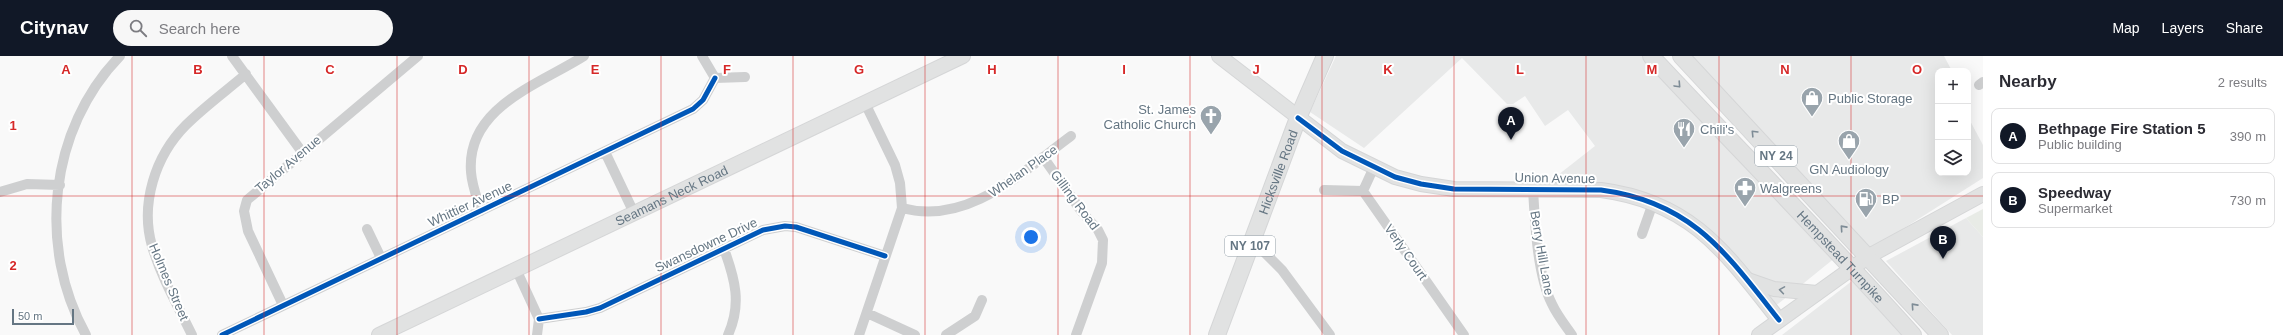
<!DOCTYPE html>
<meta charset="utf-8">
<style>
:root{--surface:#fff;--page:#f7f7f7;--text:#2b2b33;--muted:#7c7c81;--line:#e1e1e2;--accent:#111827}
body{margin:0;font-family:Arial,sans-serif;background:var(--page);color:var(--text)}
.controls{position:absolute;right:12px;top:12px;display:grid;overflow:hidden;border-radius:8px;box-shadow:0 4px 16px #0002}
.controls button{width:36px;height:36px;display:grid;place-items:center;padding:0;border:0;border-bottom:1px solid var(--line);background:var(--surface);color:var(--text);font:20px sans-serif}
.scale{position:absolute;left:12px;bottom:10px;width:62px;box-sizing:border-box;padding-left:4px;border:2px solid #657683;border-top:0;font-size:11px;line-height:14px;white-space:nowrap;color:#657683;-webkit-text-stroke:3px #fff;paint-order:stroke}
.you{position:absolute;left:1031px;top:181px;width:14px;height:14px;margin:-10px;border:3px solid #fff;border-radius:50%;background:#1a73e8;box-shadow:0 0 0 6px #1a73e833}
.badge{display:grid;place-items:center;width:26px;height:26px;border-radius:50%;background:var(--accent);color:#fff;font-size:13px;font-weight:700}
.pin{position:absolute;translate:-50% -33px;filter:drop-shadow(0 1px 2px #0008)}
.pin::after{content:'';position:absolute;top:21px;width:14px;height:12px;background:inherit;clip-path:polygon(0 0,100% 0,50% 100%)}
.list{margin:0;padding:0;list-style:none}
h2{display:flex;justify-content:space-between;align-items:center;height:52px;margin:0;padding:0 16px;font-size:17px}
h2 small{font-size:13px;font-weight:400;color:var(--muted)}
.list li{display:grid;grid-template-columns:26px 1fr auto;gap:12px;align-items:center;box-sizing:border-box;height:56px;margin:0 8px 8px;padding:0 8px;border:1px solid var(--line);border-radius:8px}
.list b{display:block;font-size:15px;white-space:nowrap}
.list p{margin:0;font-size:13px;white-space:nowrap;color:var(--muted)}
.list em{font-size:13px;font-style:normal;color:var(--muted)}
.icon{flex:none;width:22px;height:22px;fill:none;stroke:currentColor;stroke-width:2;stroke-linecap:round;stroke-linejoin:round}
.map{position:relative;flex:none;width:1983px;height:279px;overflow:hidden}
header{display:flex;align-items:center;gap:24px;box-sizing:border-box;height:56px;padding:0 20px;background:var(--accent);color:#fff}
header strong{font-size:19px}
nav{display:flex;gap:22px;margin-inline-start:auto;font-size:14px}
.search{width:280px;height:36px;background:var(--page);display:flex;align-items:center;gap:10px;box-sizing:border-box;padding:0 14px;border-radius:22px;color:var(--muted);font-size:15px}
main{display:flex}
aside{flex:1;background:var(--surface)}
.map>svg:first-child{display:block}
.built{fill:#e8e9e9}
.green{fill:#e8ebe6}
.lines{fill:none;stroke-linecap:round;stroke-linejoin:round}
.secondary-casing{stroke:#d5d6d7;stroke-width:16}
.primary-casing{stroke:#d5d6d7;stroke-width:18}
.street{stroke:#cecfd0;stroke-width:10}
.secondary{stroke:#e1e2e2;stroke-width:14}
.primary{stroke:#e1e2e2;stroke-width:16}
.cycleway-casing{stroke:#fff;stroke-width:8}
.cycleway{stroke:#0057b8;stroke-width:5}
.oneway{stroke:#7e8c96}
.grid{fill:none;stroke:#d62828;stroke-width:1;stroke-opacity:0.55}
.labels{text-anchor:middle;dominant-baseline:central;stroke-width:4;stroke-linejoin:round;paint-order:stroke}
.shield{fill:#fff;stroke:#939fa8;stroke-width:1}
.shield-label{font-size:12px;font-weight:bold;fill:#657683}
.poi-label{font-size:13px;fill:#657683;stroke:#fff;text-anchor:start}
.street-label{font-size:13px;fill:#657683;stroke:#fff}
.grid-label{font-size:13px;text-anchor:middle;font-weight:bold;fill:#d62828;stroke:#fff;stroke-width:4;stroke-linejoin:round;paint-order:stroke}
</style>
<header>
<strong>Citynav</strong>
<div class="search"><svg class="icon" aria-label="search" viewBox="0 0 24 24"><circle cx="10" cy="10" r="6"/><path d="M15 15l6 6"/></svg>Search here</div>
<nav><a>Map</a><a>Layers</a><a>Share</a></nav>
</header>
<main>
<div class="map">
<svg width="1983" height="279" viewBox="0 0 1983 279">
<rect width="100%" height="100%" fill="#f9f9f9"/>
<!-- built -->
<path class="built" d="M1336 0H1646L1836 201 1773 252 1741 209 1633 136 1558 119 1595 90 1568 54 1545 70 1525 40 1513 48H1507L1462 2 1364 92 1310 56Z
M1687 0H1944L1952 15H1938V117H1968V61L1983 89V122L1868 195Z
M1966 162 1983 181V279H1952L1886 205Z
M1852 225 1902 279H1782Z"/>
<!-- green -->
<path class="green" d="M1983 153V181L1966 162Z"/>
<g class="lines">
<!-- secondary casing -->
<g class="secondary-casing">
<g id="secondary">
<path d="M1219 0 1342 95 1395 121 1421 128 1454 133 1601 134C1692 146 1726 197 1779 264"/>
<path d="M1748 224 1774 233 1817 237"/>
<path id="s1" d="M379 279 963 0"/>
<path d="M1759 279 1869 200 1983 138"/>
</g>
</g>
<!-- primary casing -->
<g class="primary-casing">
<g id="primary">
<path id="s2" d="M1651 0C1738 93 1828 184 1913 279"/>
<path d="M1681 0 1940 279"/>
<path id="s3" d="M1217 279 1298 62 1325 0"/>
</g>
</g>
<!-- street -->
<path class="street" d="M232 0 302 96
M702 0 715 22
M715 22 745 21
M1979 29 1983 26
M605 96 634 157
M1043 101 1082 156 1098 174 1103 184 1102 207 1076 279
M1374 111 1363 135 1464 279
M1533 133C1535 166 1537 219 1552 248 1557 259 1565 269 1572 279
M1324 134 1363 135
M0 136 27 128 60 129
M902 152C968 170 1022 116 1071 80
M481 155C477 142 472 130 471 116 466 51 540 28 584 0
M367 173 381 202
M1642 178 1653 147
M1252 184 1282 214 1330 279
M724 193C735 223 742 248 728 279
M516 213 539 263 537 279
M283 249 248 175 244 155 247 144 418 0
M867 257 915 279
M539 263 586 256 600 252 763 174 785 170 796 171 885 200
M86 279C37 191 49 73 120 0
M192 279C178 250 161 221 152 190 140 148 155 100 186 69 204 51 226 35 246 18
M222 279 693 53 703 44 715 22
M859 279 902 152 900 127 895 109 865 47
M946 279 975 260 982 244"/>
<!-- secondary -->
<use href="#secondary" class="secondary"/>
<!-- primary -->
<use href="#primary" class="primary"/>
<!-- cycleway casing -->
<g class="cycleway-casing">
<path id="cycleway" d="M1298 62 1342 95 1395 121 1421 128 1454 133 1601 134C1692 146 1726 197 1779 264
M539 263 586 256 600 252 763 174 785 170 796 171 885 200
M222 279 693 53 703 44 715 22"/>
</g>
<!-- cycleway -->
<use href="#cycleway" class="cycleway"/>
</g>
<!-- one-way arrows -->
<defs><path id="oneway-chevron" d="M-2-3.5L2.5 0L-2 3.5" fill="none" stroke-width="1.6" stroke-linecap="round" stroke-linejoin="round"/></defs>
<g class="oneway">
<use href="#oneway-chevron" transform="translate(1678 29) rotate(47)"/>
<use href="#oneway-chevron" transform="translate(1754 77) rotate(-134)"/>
<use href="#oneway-chevron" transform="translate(1843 172) rotate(-132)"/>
<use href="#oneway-chevron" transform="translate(1782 234) rotate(-171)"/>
<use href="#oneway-chevron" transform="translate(1914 250) rotate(-132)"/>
</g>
<!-- grid -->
<path class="grid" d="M132 0V279M264 0V279M397 0V279M529 0V279M661 0V279M793 0V279M925 0V279M1058 0V279M1190 0V279M1322 0V279M1454 0V279M1586 0V279M1719 0V279M1851 0V279M0 140H1983"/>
<!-- icons -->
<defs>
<g id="shop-pin" transform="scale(1.15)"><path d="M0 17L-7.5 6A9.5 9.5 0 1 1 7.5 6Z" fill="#99a4ac" stroke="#fff"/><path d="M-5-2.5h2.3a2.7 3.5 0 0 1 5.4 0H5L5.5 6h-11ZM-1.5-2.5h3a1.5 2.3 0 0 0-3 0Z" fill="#fff"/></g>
<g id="church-pin" transform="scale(1.15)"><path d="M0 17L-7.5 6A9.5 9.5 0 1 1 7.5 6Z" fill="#99a4ac" stroke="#fff"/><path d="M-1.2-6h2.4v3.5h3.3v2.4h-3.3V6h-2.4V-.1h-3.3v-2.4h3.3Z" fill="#fff"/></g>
<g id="restaurant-pin" transform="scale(1.15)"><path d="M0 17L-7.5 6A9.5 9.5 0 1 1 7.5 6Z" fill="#99a4ac" stroke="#fff"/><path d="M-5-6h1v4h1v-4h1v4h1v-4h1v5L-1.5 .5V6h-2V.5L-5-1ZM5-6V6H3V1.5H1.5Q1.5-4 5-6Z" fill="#fff"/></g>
<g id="pharmacy-pin" transform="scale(1.15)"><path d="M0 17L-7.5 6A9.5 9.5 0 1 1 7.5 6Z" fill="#99a4ac" stroke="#fff"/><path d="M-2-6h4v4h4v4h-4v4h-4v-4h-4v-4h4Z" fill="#fff"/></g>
<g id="fuel-pin" transform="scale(1.15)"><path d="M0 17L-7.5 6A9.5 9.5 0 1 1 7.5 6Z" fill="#99a4ac" stroke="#fff"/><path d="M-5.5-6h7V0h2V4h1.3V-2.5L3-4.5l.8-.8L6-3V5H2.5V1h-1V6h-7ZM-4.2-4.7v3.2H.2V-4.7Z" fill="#fff"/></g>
</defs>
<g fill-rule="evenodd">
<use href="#shop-pin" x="1812" y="42"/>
<use href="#church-pin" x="1211" y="60"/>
<use href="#restaurant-pin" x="1684" y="73"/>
<use href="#shop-pin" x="1849" y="85"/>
<use href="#pharmacy-pin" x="1745" y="132"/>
<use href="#fuel-pin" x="1866" y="143"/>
</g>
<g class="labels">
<!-- shield labels -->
<g class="shield">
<rect x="1755" y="90" width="42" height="20" rx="3"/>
<rect x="1225" y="180" width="50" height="20" rx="3"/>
</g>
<g class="shield-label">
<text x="1776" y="100">NY 24</text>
<text x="1250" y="190">NY 107</text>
</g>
<!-- poi labels -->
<g class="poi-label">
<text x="1828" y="42">Public Storage</text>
<text x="1196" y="53" text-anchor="end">St. James<tspan x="1196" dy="15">Catholic Church</tspan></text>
<text x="1700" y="73">Chili's</text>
<text x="1849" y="113" text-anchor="middle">GN Audiology</text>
<text x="1760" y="132">Walgreens</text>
<text x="1882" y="143">BP</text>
</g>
<!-- street labels -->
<g class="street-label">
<text transform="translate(288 108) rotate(-40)">Taylor Avenue</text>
<text transform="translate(1023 115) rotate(-35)">Whelan Place</text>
<text stroke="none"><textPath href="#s3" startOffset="174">Hicksville Road</textPath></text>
<text transform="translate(1555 122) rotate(1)">Union Avenue</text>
<text stroke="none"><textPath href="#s1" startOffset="324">Seamans Neck Road</textPath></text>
<text transform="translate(1075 144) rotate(53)">Gilling Road</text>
<text transform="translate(470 148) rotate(-25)">Whittier Avenue</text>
<text transform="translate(706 189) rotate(-25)">Swansdowne Drive</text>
<text transform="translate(1406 196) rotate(55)">Verly Court</text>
<text transform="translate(1542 197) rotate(80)">Berry Hill Lane</text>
<text stroke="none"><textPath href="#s2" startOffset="276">Hempstead Turnpike</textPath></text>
<text transform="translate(169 226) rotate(67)">Holmes Street</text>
</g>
</g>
<g class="grid-label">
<text x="66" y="18">A</text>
<text x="198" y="18">B</text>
<text x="330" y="18">C</text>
<text x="463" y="18">D</text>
<text x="595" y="18">E</text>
<text x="727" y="18">F</text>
<text x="859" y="18">G</text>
<text x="992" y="18">H</text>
<text x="1124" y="18">I</text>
<text x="1256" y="18">J</text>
<text x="1388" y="18">K</text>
<text x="1520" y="18">L</text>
<text x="1652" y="18">M</text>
<text x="1785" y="18">N</text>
<text x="1917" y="18">O</text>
<text x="13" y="74">1</text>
<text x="13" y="214">2</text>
</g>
</svg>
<div class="controls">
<button>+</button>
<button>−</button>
<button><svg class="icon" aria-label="layers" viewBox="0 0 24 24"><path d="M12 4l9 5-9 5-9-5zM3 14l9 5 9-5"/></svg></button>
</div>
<div class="scale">50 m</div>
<div class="you"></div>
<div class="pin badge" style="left:1511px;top:84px">A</div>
<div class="pin badge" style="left:1943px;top:203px">B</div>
</div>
<aside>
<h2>Nearby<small>2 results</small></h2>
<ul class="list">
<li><span class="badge">A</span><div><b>Bethpage Fire Station 5</b><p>Public building</p></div><em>390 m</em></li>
<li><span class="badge">B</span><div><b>Speedway</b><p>Supermarket</p></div><em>730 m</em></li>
</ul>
</aside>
</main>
